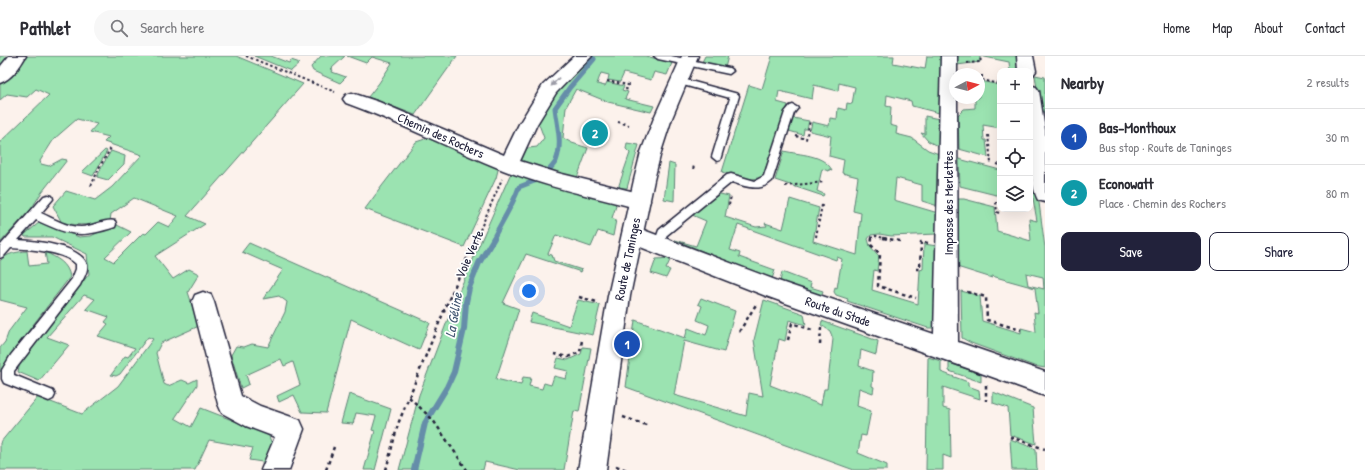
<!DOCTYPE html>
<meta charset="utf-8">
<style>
:root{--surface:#fff;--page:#f7f7f7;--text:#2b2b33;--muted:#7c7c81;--line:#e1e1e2;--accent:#22223b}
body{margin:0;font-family:"Patrick Hand",sans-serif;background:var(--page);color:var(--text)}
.controls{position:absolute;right:12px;top:12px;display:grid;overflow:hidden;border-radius:8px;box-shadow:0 4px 16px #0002}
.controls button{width:36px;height:36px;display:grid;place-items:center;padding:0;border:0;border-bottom:1px solid var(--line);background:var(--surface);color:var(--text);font:20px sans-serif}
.compass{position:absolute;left:949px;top:12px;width:36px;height:36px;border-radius:50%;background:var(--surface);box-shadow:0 4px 16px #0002;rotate:83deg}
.you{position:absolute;left:529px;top:235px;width:14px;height:14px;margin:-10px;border:3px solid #fff;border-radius:50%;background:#1a73e8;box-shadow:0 0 0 6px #1a73e833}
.badge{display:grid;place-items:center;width:26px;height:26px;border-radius:50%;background:var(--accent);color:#fff;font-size:13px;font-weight:700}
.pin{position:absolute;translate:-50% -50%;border:2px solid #fff;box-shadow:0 1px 4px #0006}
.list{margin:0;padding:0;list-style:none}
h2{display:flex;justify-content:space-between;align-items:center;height:52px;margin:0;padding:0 16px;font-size:17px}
h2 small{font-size:13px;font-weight:400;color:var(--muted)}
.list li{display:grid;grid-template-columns:26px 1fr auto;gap:12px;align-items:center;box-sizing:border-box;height:56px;padding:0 16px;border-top:1px solid var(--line)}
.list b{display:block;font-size:15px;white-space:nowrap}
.list p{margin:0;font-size:13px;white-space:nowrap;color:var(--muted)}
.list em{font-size:13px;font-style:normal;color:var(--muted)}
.actions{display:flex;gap:8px;padding:12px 16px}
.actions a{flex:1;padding:9px 0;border:1px solid var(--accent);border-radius:8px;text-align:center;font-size:14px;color:var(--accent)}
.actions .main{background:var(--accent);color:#fff}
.icon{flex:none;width:22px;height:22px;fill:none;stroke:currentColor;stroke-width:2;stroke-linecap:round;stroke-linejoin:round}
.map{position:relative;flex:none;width:1045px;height:414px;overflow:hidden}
header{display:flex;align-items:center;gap:24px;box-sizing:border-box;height:56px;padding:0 20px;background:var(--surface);border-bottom:1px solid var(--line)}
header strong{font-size:19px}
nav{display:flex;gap:22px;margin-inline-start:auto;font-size:14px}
.search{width:280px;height:36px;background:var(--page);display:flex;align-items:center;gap:10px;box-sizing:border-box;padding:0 14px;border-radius:22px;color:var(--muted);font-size:15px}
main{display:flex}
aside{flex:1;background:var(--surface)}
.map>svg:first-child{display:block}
.green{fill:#9be3b1;stroke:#5e8276;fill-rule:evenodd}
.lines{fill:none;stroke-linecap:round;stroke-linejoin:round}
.stream-far1{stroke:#658da9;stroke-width:5}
.stream{stroke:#658da9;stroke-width:6}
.lane-casing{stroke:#22223b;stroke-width:3}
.street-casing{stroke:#22223b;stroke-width:3}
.secondary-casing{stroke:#22223b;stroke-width:3}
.path-far1{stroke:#22223b;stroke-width:2;stroke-dasharray:2.5 2.5;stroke-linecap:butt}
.path{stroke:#22223b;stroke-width:2.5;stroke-dasharray:3.5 3.5;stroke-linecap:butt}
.lane{fill:#fff;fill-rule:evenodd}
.street{fill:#fff;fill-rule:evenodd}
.secondary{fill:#fff;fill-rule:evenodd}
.oneway{fill:#9c9ca7}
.labels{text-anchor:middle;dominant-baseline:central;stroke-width:3.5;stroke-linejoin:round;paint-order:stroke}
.street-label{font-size:13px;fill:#22223b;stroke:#fff}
.water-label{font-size:14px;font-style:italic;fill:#435772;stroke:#fff}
</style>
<header>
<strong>Pathlet</strong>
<div class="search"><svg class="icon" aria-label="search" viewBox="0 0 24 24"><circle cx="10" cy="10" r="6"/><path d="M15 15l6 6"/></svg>Search here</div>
<nav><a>Home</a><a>Map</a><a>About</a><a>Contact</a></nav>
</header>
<main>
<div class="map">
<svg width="1045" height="414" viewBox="0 0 1045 414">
<rect width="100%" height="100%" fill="#fcf2ec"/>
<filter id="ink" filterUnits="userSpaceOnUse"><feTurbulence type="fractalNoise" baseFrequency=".025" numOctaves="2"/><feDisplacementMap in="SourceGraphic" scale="8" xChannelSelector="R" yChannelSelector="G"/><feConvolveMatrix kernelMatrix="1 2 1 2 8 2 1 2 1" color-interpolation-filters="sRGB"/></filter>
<g filter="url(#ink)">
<!-- green -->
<path class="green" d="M0 0H236L303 28 187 160 205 168 155 200 173 223 189 213 199 218 188 236 199 270 161 287 156 297 164 328 168 330 182 324 189 327 197 323V329L175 362 191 371 201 352 268 378 274 393 269 407 249 404 253 392 209 384 195 414H0V387L38 341 82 358 118 330 153 283 148 281 120 318 116 320 111 319 125 300 128 301 135 292 98 280 108 268 105 266 109 261 86 253 95 243 84 239 47 281 69 289 39 325 18 316 20 306 89 218 87 198 52 181H25L24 179 40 166 79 181 91 180 115 168 131 176 105 201 114 206 143 177 146 178 158 166 169 171 178 160 134 142 111 158 110 165C93 169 80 170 62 167L53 150 66 135 95 144 112 131 142 99 104 86 109 81 90 76 97 68 77 63 54 83 40 105 41 108 49 110 62 103 67 104 42 136 31 153 0 187V86L49 39 36 33 27 41 7 38 0 44Z
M254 0H271L289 7 291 4 300 7 291 15Z
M321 0H345L331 13 333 14 332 16 346 21 340 27 313 15 311 11Z
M347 0H457L415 59 368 41 379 27 392 7 372 1 366 7Z
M591 0H646L672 7 667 19 654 16 651 24 624 17 620 26 608 24 609 19 601 17 597 28 605 30 607 26 624 30 622 34 628 36 625 43 654 50 651 56 608 46 576 33 566 51 563 82 572 87 588 92 577 122 595 126 593 130 519 106 521 93 537 91 544 82 540 71 535 64 548 41Z
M705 0H728L725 12 702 6Z
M772 0H894L893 7 925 13 927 0H941L939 57 912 50 911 45 887 39 886 50 891 51 890 69 897 71 896 78 912 82 928 94 939 98 938 150 922 145V129L896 122 894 144 938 157 937 178 891 180 879 178 871 179 868 183 870 190 879 200 877 215 874 214 872 234 918 248 920 214 923 213 924 188 937 190 936 267 934 272H928L847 245 848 243 836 239 834 236 835 231 837 232 842 203 837 201 836 204 738 169 730 194 740 197 739 201 775 214 772 223 675 184 696 190 706 165 692 159 697 153 720 138 729 140 725 161 756 171 767 170 765 167 783 173 790 143 819 152 813 185 857 199 861 157 853 155 858 121 842 117 844 104 829 100 831 80 810 75 812 66 829 70 830 62 837 63 838 52 846 54 847 47 852 48 855 31 839 27 838 35 814 29 812 43 779 35 777 46 788 49 763 120C749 127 736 120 722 116L749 29 762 33Z
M957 0H1020L1022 15H1010L1009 6 980 0V6L957 9Z
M1035 19 1045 21V57L1040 54Z
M979 21 980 25 1000 29V72L983 69 984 84H986L988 101 959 93 958 59 964 53 975 52V42H979Z
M925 60 939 63V91L928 85 921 77 925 78Z
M793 62 809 65 807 73H804L803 79 789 75Z
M1030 79 1045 192V312L1034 310 971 287 962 282 961 235 980 240 982 265 1021 277V272L1036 276 1034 256 1038 257 1035 232 992 220V222L957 211 958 143H964L995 151 997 175 1031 185 1029 163 1037 165 1033 142 1030 141ZM1026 217 1043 221 1044 233 1028 229Z
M431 81 499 110 496 122 464 191 365 153 382 130 416 86Z
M627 87 639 89 627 132H620L619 129 630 97 626 93Z
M105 94 107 95 93 120 82 116Z
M111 95 125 100 124 108 108 124 97 121 102 110Z
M784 95C800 99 823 98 832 114L829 113V115L822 113 817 135 824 138 823 140 775 124Z
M959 103 1000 114V140L960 130Z
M669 107 675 109 674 145 664 143Z
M513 116 572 133 571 136 578 138 579 136 611 145 615 147 616 150 612 162 616 164 613 180 598 175 591 191 556 179 548 198 552 199 554 205 582 214 581 216 526 198 503 247 519 253 496 323 521 329 523 321 531 322 529 330 542 333 544 327 551 329 554 320 566 323 568 315 555 312 558 302 568 304 581 298 583 291 591 292 579 356 574 355 564 414H520L485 406 483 414H399L419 339 456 242 510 119Z
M249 187 430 267 419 294 351 263 326 357 302 356 294 339 279 346 277 340 300 329 293 306 284 310 281 303 246 319 249 328 241 332 231 299 236 290 244 291 252 288 268 291 285 256 287 246 279 240 263 243 283 214 242 196Z
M27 195 29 210 47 208 45 196C57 202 68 207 70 221L19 287 0 316V292L5 286 9 275 27 251 0 244V205C7 197 17 196 27 195Z
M671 202 666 213 670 214 666 222 651 217 656 203Z
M782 216 811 227 810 231 823 235 821 240 780 226Z
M701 242 735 255 724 296 684 285 674 339 746 360 749 337 763 340 754 284 764 244 804 258 806 269 789 264 785 285 779 283 770 329 821 349 824 333H827L833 283 830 275 821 269 822 265 878 285 876 299 861 294 859 310 873 315 872 330 874 331 873 337 859 332 857 350 871 355 866 380 861 379 858 397 887 409V414H854L626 331 635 264 685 282 688 272 706 279 709 269 697 264 702 250 698 248Z
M578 244 600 249 593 279 529 266 532 257 569 270Z
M928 301 941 305V316L968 326V330L979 334 980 343 943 331V352L950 354 951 402 943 399V414H926Z
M949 307 981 318V326L949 315Z
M993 336 1033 352 1036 388 1010 379 1008 352 993 347Z
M349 338 391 353 375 414H364L375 375 372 374 376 360 356 357 353 368 341 367Z
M1010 383 1036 393 1037 414H1012Z"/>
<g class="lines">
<!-- stream-far1 -->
<path class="stream-far1" d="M546 117C549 114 554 109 556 105 563 87 557 70 555 52L570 31 594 3
M493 183C502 165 513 149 519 131L537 124"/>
<!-- stream -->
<path class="stream" d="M414 414 425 367 447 331 454 316 464 273 466 246 469 232 479 207 494 182"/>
<!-- lane casing -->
<g class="lane-casing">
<path id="lane" d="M654 0H671L729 12 733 15 729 18 658 3Z
M679 22 738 38 739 40 720 104 717 105 712 101 730 42 676 27 675 25 676 23Z
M793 49 798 52 794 57 772 125C760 136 746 131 732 126L667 179 663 191 659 192 655 191 654 188 659 174 727 119 731 118 755 125 764 120 785 56 790 50Z
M48 139 52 140 53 143 41 157C54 163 67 171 81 171 91 171 107 162 115 165L116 168 115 171C79 183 69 179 36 164L18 184C35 185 81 189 87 209 88 216 83 223 80 229L14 315V319L53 335 55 339 53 343 49 345 4 327 2 323V314L11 299 72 223 76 213V208C64 195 27 193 11 192L4 200 0 202V190L44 140Z"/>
</g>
<!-- street casing -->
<g class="street-casing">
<path id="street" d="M9 0H26C20 10 12 23 0 27V11Z
M574 0H592L556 37 537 68 520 105 558 117 647 139 650 145 647 151 640 153C594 141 547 131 503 114 450 93 399 66 346 47L343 43 346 39 352 37 379 46 504 99 519 68 543 29Z
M941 0H957V18H955V42H957L958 286 1045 316V340L766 240 625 185 622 179 625 173 633 170 778 225 934 278Z
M1017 0H1033L1036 15 1033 19 1030 20V15H1018Z
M1030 29 1036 31 1039 35 1045 74V146L1038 144C1026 121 1030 57 1030 29Z
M203 236 211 239 214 246 241 340 260 350 300 364 304 373 289 414H261L275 381 246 370 222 357 218 348 192 246 195 239Z"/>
</g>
<!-- secondary casing -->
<g class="secondary-casing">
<path id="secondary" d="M682 0H698L672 62 661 96 654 124 630 240 606 414H578L608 240 634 124 641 96 654 62Z"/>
</g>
<!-- path-far1 -->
<path class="path-far1" d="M246 0 335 36
M967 7 981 6 980 1
M982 19V24L1000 28
M607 25 628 29 626 33 629 34
M618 66 629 69
M988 79 991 107
M796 80 806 83 810 65
M997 108 1000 109
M693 113 694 110
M91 130 100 110 111 92
M785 130 824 126
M996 146 997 156 999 157
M729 149 731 140
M816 181 822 149
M476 183 502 123
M872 183V181L876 180 888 183"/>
<!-- path -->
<path class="path" d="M872 182 871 189 880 198 878 230 916 242
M883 182 900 185
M916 213H920L921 186 928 187
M967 236 986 241 987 264 1021 274
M579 241 597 246
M739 276 757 247
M788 284 792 267 812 274
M820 289 821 271
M554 298 568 301 580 296 582 284
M986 329V345
M409 341 433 364 467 414
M623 361 649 370
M1010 381 1045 393
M616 410 627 414
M326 414 334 391
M386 414 398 368 446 250 476 182"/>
<!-- lane -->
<use href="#lane" class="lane"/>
<!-- street -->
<use href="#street" class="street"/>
<!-- secondary -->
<use href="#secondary" class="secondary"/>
</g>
<!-- one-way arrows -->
<defs><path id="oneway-solid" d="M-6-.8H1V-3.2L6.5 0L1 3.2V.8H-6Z"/></defs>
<use class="oneway" href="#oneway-solid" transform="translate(555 26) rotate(133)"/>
</g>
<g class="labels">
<!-- street labels -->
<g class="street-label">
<text transform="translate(441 79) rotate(24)">Chemin des Rochers</text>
<text transform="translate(948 147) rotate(-90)">Impasse des Merlettes</text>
<text transform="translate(469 198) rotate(-66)">Voie Verte</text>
<text transform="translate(627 203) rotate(-78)">Route de Taninges</text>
<text transform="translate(838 255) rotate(19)">Route du Stade</text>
</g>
<!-- water labels -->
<g class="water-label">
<text transform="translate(453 259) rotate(-80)">La Géline</text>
</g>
</g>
</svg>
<div class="controls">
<button>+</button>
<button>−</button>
<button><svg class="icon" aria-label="locate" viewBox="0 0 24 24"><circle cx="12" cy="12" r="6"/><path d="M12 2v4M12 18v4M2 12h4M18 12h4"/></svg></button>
<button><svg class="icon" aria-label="layers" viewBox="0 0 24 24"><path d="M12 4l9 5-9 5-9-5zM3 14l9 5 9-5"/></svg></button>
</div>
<svg class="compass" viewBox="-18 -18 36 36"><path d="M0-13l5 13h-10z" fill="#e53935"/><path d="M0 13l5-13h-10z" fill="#7c7c81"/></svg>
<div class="you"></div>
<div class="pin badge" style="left:627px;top:288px;background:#1a4fb4">1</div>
<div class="pin badge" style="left:595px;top:77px;background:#0f9aa8">2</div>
</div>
<aside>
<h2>Nearby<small>2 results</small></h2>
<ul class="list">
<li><span class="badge" style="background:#1a4fb4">1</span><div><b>Bas-Monthoux</b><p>Bus stop · Route de Taninges</p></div><em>30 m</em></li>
<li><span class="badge" style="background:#0f9aa8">2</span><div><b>Econowatt</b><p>Place · Chemin des Rochers</p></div><em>80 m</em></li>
</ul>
<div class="actions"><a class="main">Save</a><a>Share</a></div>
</aside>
</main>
